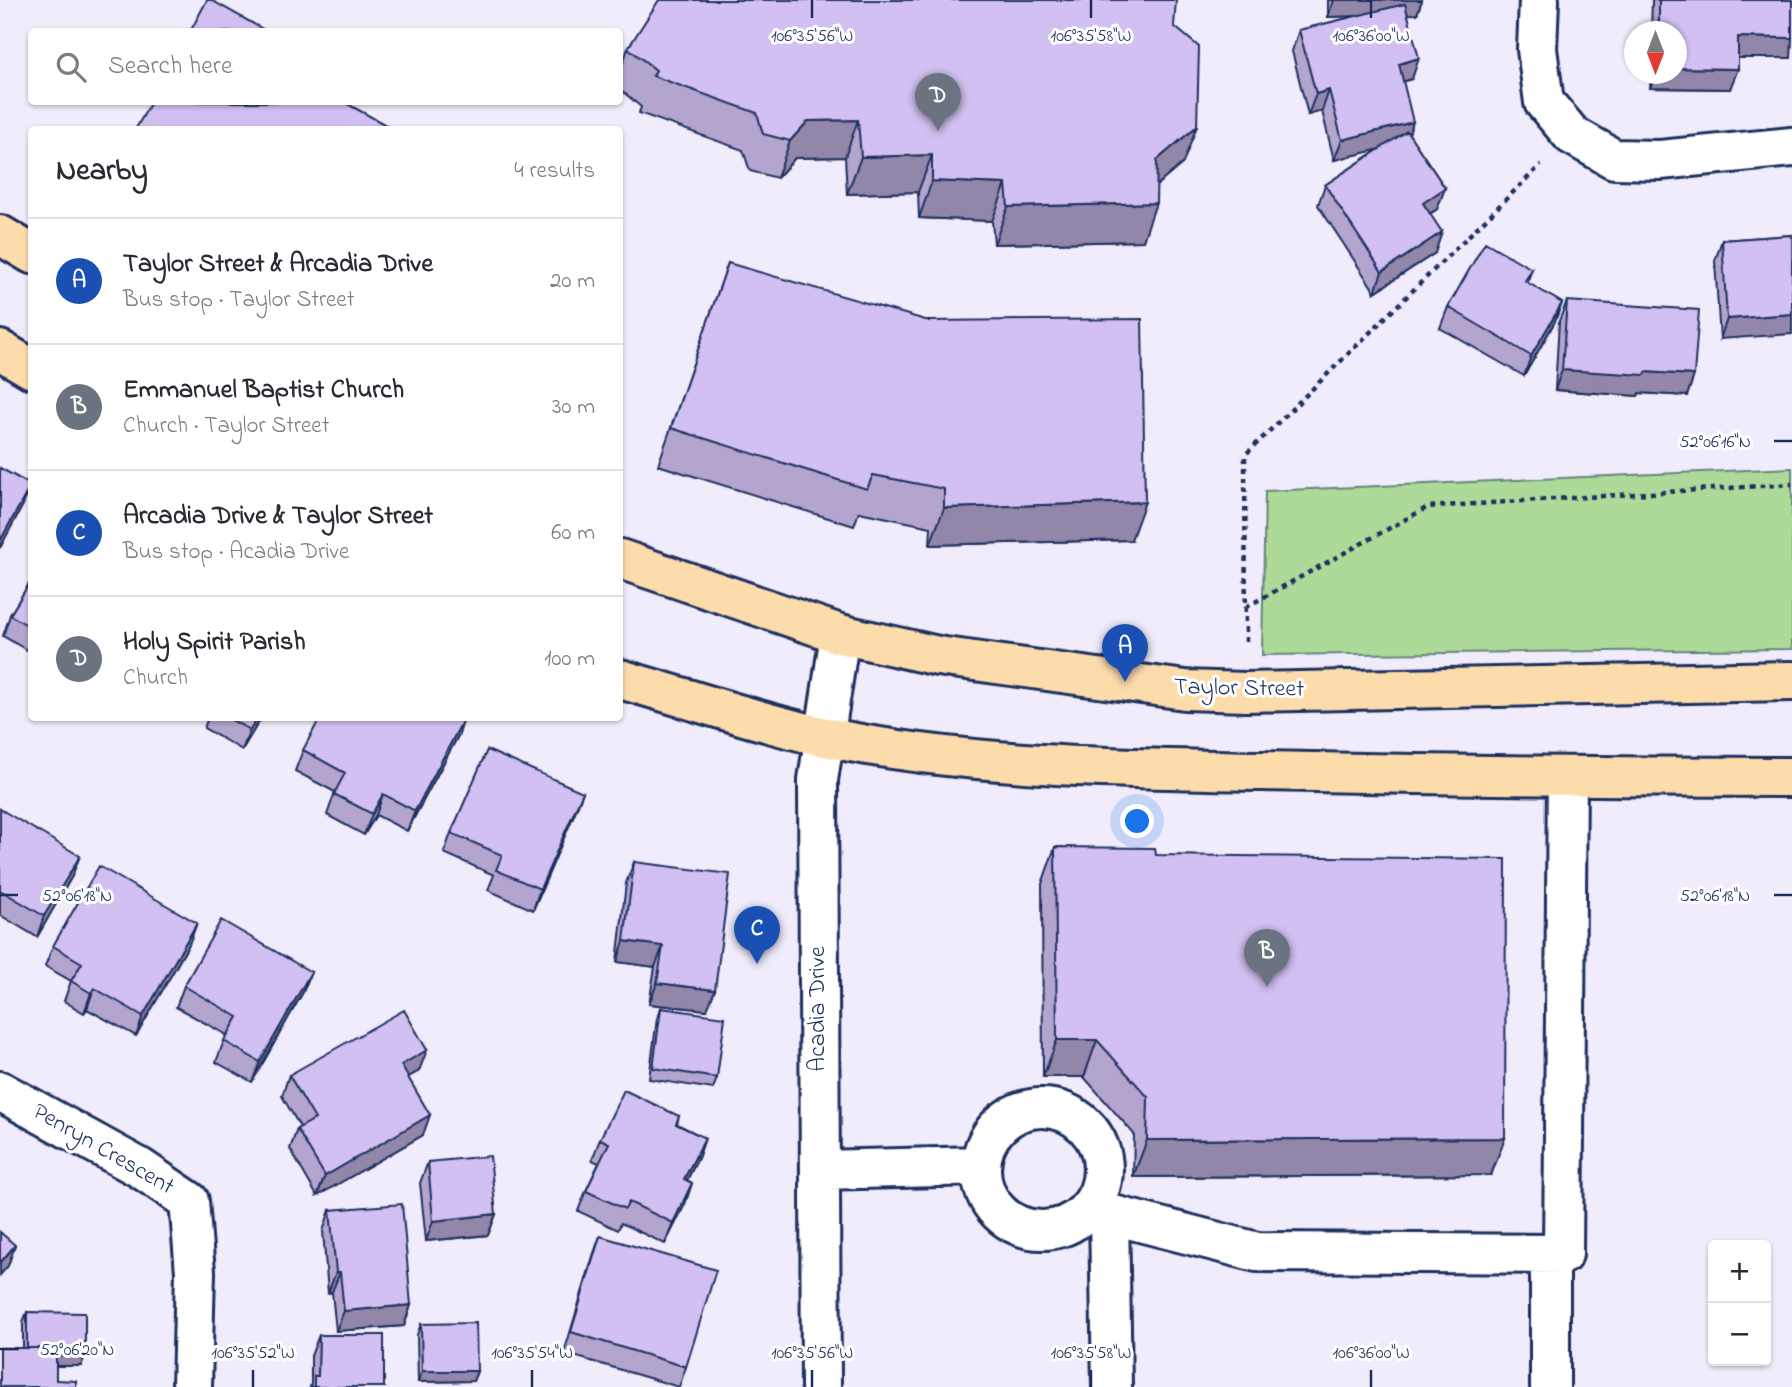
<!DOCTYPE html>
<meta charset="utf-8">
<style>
:root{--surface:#fff;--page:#f7f7f7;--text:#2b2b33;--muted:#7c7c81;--line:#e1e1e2;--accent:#c8321e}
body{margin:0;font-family:"Indie Flower",sans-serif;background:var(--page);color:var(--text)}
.controls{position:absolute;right:21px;bottom:21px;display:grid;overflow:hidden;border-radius:7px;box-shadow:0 2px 5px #0004}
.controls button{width:63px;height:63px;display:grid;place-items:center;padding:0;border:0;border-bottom:2px solid var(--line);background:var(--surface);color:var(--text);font:35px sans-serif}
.compass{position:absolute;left:1624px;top:21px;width:63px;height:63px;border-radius:50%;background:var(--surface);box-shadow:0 2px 5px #0004;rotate:180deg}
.you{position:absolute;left:1138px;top:822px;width:24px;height:24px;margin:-18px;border:5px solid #fff;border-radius:50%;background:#1a73e8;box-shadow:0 0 0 10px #1a73e833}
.badge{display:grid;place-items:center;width:46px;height:46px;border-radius:50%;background:var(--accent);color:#fff;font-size:23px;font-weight:700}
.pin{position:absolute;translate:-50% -58px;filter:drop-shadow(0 2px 4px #0008)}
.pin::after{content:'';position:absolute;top:37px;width:24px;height:21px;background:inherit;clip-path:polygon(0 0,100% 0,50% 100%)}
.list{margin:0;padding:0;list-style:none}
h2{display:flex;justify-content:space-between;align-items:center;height:91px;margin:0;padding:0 28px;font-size:30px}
h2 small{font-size:23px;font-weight:400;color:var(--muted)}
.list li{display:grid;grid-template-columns:46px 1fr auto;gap:21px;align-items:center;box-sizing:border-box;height:126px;padding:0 28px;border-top:2px solid var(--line)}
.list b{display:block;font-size:26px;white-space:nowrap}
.list p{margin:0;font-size:23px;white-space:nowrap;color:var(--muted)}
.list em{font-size:23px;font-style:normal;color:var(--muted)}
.icon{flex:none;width:38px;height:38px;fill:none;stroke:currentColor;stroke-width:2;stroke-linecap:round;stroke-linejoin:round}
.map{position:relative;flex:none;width:1792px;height:1387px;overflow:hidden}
.search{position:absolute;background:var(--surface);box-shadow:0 2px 5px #0004;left:28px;top:28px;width:595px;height:77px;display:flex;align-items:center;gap:18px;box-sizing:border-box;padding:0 24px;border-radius:7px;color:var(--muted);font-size:26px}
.panel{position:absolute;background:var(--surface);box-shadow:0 2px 5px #0004;left:28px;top:126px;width:595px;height:595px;border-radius:7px}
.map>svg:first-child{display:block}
.green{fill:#adda99;stroke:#64847c;stroke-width:2}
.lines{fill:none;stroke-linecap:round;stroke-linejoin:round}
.minor-casing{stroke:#1b2f5e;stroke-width:44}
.major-casing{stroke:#1b2f5e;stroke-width:44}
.path{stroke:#1b2f5e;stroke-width:4.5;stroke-dasharray:5 5;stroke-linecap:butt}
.minor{stroke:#fff;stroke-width:38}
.major{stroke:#fddcac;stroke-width:38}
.wall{fill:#b4a5cf;stroke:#1b2f5e;stroke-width:2}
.shaded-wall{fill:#9286a9;stroke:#1b2f5e;stroke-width:2}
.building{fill:#d1c0f1;stroke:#1b2f5e;stroke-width:2}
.ticks{fill:none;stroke:#1b2f5e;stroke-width:2.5}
.labels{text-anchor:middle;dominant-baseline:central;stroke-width:6;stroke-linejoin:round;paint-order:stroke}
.street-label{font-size:24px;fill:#1b2f5e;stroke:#fff}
.ticks-label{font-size:18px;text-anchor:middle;fill:#1b2f5e;stroke:#fff;stroke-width:6;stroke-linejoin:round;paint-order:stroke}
</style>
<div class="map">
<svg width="1792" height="1387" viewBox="0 0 1792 1387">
<rect width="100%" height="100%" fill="#f1ecfb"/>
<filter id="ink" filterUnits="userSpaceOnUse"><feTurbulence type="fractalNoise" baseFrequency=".0143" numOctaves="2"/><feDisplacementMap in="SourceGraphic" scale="14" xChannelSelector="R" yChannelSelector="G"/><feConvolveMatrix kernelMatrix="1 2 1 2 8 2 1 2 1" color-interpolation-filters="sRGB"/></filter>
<g filter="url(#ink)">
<!-- green -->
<path class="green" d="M1792 468V649L1262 655 1265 491Z"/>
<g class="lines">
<!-- minor casing -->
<g class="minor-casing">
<path id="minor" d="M1539 0 1537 49 1544 102 1572 135 1614 159 1660 160 1792 147
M0 1091 140 1168 189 1201 195 1272 192 1387
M981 1169a61 61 0 1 1 122 0a61 61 0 1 1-122 0Z
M820 1170 980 1166
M1090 1209 1257 1252 1563 1254 1567 777
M1109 1214 1112 1387
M821 1387 818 780 840 634
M1550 1387V1254"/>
</g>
<!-- major casing -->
<g class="major-casing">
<path id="major" d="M0 235 32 254
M0 350 32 369
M620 559 840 634 938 656 1185 690 1246 692 1792 681
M620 679C688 698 756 722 825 737 968 767 1118 768 1263 771 1440 775 1616 777 1792 777"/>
</g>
<!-- path -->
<path class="path" d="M1246 607 1428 507 1792 484
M1246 642 1245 455 1541 165"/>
<!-- minor -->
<use href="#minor" class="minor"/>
<!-- major -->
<use href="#major" class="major"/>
</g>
<!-- wall -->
<path class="wall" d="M1328 0H1422L1417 14H1408L1412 79 1403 81 1409 134 1445 188 1437 209 1430 214 1435 253 1375 292 1318 205 1325 185 1379 149 1334 160 1322 111 1308 115 1292 51 1299 30 1357 16 1328 17Z
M1652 0H1792L1791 58H1738L1730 89 1650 88 1651 74H1676V32H1651Z
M1174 26 1183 163 1156 186 1143 241 994 244 992 221 919 218 918 192 847 194 845 157 795 158 777 178 750 171 743 150 639 113 641 107 620 89V72L628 48Z
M1792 235 1720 339 1715 261 1722 240Z
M728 263 1131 540 930 545 931 527 859 512 854 526 658 465Z
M1532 269 1527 283 1562 303 1554 323 1524 376 1440 328 1448 307Z
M1567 301 1694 375 1687 396 1639 393 1638 396 1555 390 1559 321Z
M32 579V653L3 636 10 615Z
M208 718H261L242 750 204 728Z
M459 734 407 831 376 815 364 835 327 815 335 792 295 771 303 750Z
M583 792 575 812 533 910 488 890 494 875 444 853 451 833Z
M0 809 72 876 37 937 0 915Z
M1055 847 1505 1138 1491 1175 1133 1177 1134 1134 1084 1077H1043L1042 884Z
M634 862 707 1010 649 1004 655 967 617 962 626 883Z
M189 944 136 1036 87 1009 84 1013 64 1001 71 981 45 966 53 946Z
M311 972 303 992 252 1082 216 1062 224 1041 227 1035 176 1007 184 986Z
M661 1008 717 1078 713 1089 649 1079 657 1018Z
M419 1071 408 1077 423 1135 317 1196 290 1149 297 1129 300 1127 282 1096 289 1075Z
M679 1116 677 1124 705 1138 698 1158 687 1180 692 1183 685 1204 665 1244 621 1223 618 1230 578 1211 586 1191 599 1163 592 1160 600 1139Z
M428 1162 496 1214 488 1235 426 1241 420 1183Z
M330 1210 411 1305 404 1326 336 1331 332 1292 328 1293 323 1231Z
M600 1236 686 1367 679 1387 564 1353 593 1256Z
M27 1312 81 1366H56V1380L0 1387 23 1348V1322Z
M421 1324 477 1371 473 1381 418 1382 417 1335Z
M319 1335 384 1387H310L311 1384V1356Z"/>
<!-- shaded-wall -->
<path class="shaded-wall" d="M1334 0H1422L1417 14 1328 17Z
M1738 37 1792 38 1791 58H1731Z
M1419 58 1412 79 1391 85 1399 64Z
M1676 68 1738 69 1730 89 1650 88 1656 74H1676Z
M1329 90 1322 111 1308 115 1316 94Z
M858 120 845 157 795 158 777 178 790 141 808 121Z
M1413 122 1406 143 1334 160 1342 140Z
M1197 126 1183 163 1143 197 1157 160Z
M932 155 918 192 847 194 861 157Z
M932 181 1006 184 992 221 919 218Z
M1445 188 1437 209 1415 223 1423 203Z
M1156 203 1143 241 994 244 1008 207Z
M1442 232 1435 253 1375 292 1382 272Z
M1562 303 1554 323 1524 376 1531 356Z
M1792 314V334L1720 339 1727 319Z
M1562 370 1646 372 1694 375 1687 396 1639 393 1638 396 1555 390Z
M31 485 23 505 0 548V541Z
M1145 502 1131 540 930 545 944 508Z
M257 718H261L242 750 250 730Z
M464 718 459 734 407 831 415 811Z
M583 792 575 812 533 910 540 889Z
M383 794 376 815 364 835 372 814Z
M80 856 72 876 37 937 44 916Z
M197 923 189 944 136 1036 143 1016Z
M624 941 663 946 655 967 617 962Z
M311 972 303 992 252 1082 260 1062Z
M657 983 715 990 707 1010 649 1004Z
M94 988 87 1009 84 1013 91 993Z
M1057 1040H1097L1084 1077H1043Z
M427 1050 419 1071 394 1085 401 1065Z
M430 1115 423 1135 317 1196 325 1176Z
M705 1138 698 1158 677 1200 684 1179Z
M1505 1138 1491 1175 1133 1177 1147 1140Z
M692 1183 685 1204 665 1244 673 1223Z
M496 1214 488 1235 426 1241 433 1221Z
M15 1245 8 1266 0 1275V1263Z
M336 1272H340L332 1292 328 1293Z
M411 1305 404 1326 336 1331 344 1311Z
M27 1356H85L81 1366H23Z
M422 1371H477L473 1381 418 1382Z"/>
<!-- building -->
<path class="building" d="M207 0H211L268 32H190Z
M659 0H1176L1174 26 1199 47 1197 126 1157 160 1156 203 1008 207 1006 184 932 181V155L861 157 858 120 808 121 790 141 763 134 757 113 653 76 656 70 628 48Z
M1659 0H1792V38L1738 37V69L1676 68V32H1659Z
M1405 4 1419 58 1399 64 1413 122 1342 140 1329 90 1316 94 1299 30Z
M151 102H344L395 130H135Z
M1407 131 1445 188 1423 203 1442 232 1382 272 1325 185Z
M1792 235V314L1727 319 1722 240Z
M1485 242 1532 269 1525 281 1562 303 1531 356 1448 307Z
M728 263 929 321 1142 319 1145 502 944 508V489L873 475 867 489 671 428Z
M1567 301 1699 310 1694 375 1646 372 1645 375 1562 370Z
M0 468 31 485 0 541Z
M32 579V628L10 615Z
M228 718H257L250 730Z
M320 718H464L415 811 383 794 372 814 334 794 345 773 303 750Z
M487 750 583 792 540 889 496 870 502 855 451 833Z
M0 809 80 856 44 916 0 890Z
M1055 847 1155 848 1156 855 1506 859 1505 1138 1147 1140 1148 1097 1097 1040H1057Z
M634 862 730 874 715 990 657 983 663 946 624 941Z
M99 866 197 923 143 1016 94 988 91 993 71 981 82 963 53 946Z
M221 920 311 972 260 1062 224 1041 238 1017 184 986Z
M661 1008 725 1017 717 1078 653 1068Z
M404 1010 427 1050 401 1065 430 1115 325 1176 297 1129 315 1119 289 1075Z
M624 1090 679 1116 676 1124 705 1138 684 1179 692 1183 673 1223 629 1202 625 1209 586 1191 609 1143 600 1139Z
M490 1156 496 1214 433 1221 428 1162Z
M402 1204 411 1305 344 1311 340 1272H336L330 1210Z
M0 1232 15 1245 0 1263Z
M600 1236 716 1270 686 1367 571 1332Z
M27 1312 85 1313V1356H56V1348H27Z
M476 1323 477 1371H422L421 1324Z
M319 1335H384V1387H314V1376H318Z
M0 1348H56V1380L76 1381V1387H0Z"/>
</g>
<!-- ticks -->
<path class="ticks" d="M812 0V18M1091 0V18M1371 0V18M1774 441H1792M0 895H18M1774 895H1792M0 1349H18M253 1370V1387M532 1370V1387M812 1370V1387M1091 1370V1387M1371 1370V1387"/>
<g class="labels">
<!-- street labels -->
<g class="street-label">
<text transform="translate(1239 689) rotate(1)">Taylor Street</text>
<text transform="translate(818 1009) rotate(-90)">Acadia Drive</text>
<text transform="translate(103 1150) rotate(30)">Penryn Crescent</text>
</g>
</g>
<g class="ticks-label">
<text x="812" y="41">106°35'56"W</text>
<text x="1091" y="41">106°35'58"W</text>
<text x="1371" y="41">106°36'00"W</text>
<text x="1715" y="447">52°06'16"N</text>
<text x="1715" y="901">52°06'18"N</text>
<text x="77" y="901">52°06'18"N</text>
<text x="77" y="1355">52°06'20"N</text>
<text x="253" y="1358">106°35'52"W</text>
<text x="532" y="1358">106°35'54"W</text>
<text x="812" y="1358">106°35'56"W</text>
<text x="1091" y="1358">106°35'58"W</text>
<text x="1371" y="1358">106°36'00"W</text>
</g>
</svg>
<div class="controls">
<button>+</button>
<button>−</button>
</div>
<svg class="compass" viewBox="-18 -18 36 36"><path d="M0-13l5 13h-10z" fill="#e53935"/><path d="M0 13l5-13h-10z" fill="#7c7c81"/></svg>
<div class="you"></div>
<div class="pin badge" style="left:1125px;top:682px;background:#1a4fb4">A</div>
<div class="pin badge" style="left:1267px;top:987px;background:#6b7280">B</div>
<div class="pin badge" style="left:757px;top:964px;background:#1a4fb4">C</div>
<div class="pin badge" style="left:938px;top:131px;background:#6b7280">D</div>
<div class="search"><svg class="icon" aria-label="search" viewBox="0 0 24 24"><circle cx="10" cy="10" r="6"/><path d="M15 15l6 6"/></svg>Search here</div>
<section class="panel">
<h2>Nearby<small>4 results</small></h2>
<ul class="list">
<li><span class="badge" style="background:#1a4fb4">A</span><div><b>Taylor Street &amp; Arcadia Drive</b><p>Bus stop · Taylor Street</p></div><em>20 m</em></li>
<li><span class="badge" style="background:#6b7280">B</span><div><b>Emmanuel Baptist Church</b><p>Church · Taylor Street</p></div><em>30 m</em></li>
<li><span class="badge" style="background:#1a4fb4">C</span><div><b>Arcadia Drive &amp; Taylor Street</b><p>Bus stop · Acadia Drive</p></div><em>60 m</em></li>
<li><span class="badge" style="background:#6b7280">D</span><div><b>Holy Spirit Parish</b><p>Church</p></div><em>100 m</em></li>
</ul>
</section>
</div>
